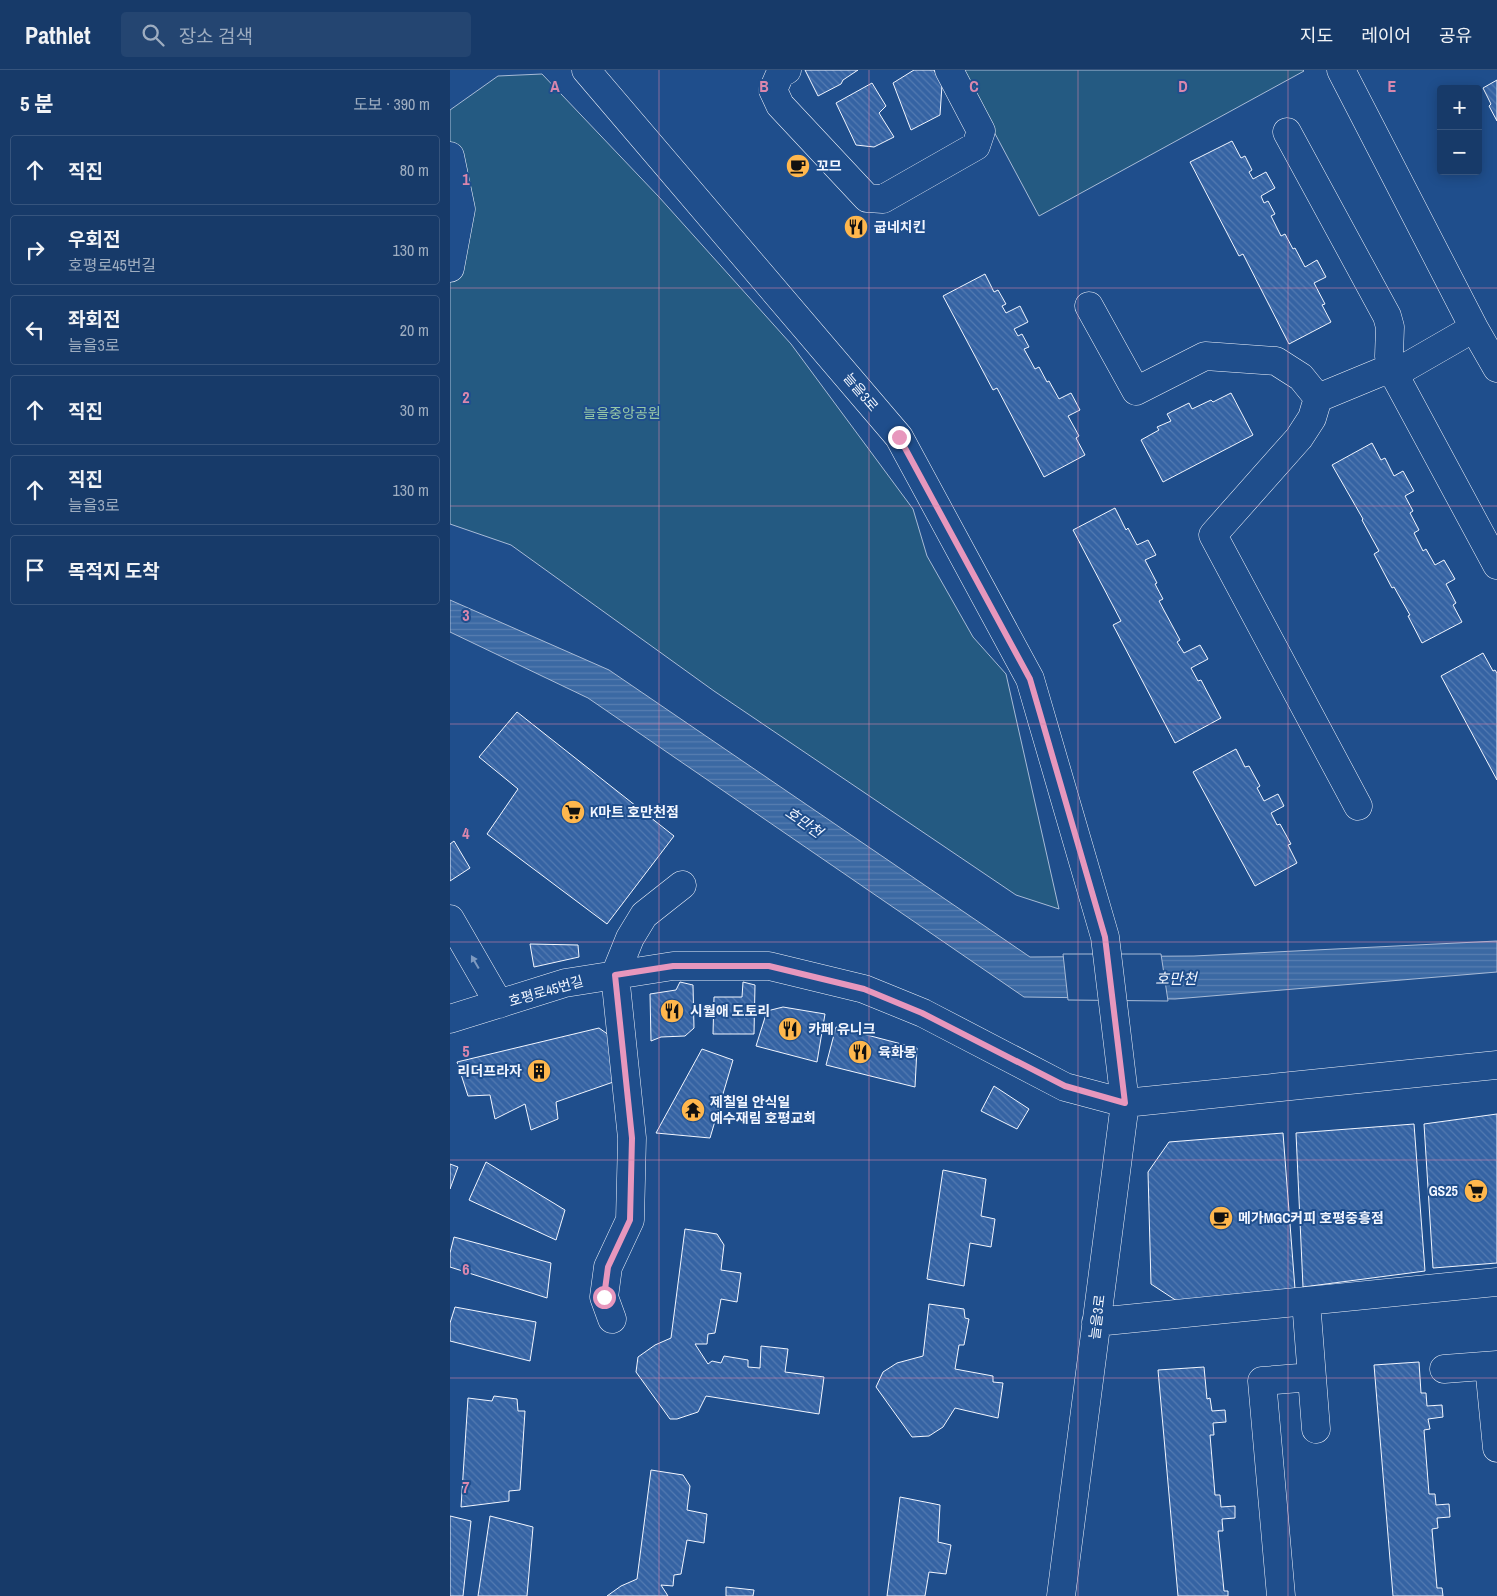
<!DOCTYPE html>
<html lang="ko">
<meta charset="utf-8">
<style>
:root{--surface:#173a69;--page:#244571;--text:#f1f3f6;--muted:#9eadc0;--line:#36547d}
body{margin:0;font-family:"Archivo Narrow","Noto Sans KR",sans-serif;background:var(--page);color:var(--text)}
.controls{position:absolute;right:15px;top:15px;display:grid;overflow:hidden;border-radius:5px;box-shadow:0 2px 12px #0003}
.controls button{width:45px;height:45px;display:grid;place-items:center;padding:0;border:0;border-bottom:1px solid var(--line);background:var(--surface);color:var(--text);font:25px sans-serif}
.stop{position:absolute;width:15px;height:15px;margin:-11px;border:4px solid #e797bd;border-radius:50%;background:#fff}
.stop.end{background:#e797bd;border-color:#fff;box-shadow:0 1px 5px #0008}
.list{margin:0;padding:0;list-style:none}
h2{display:flex;justify-content:space-between;align-items:center;height:65px;margin:0;padding:0 20px;font-size:21px}
h2 small{font-size:16px;font-weight:400;color:var(--muted)}
.list li{display:grid;grid-template-columns:32px 1fr auto;gap:15px;align-items:center;box-sizing:border-box;height:70px;margin:0 10px 10px;padding:0 10px;border:1px solid var(--line);border-radius:5px}
.list b{display:block;font-size:19px;white-space:nowrap}
.list p{margin:0;font-size:16px;white-space:nowrap;color:var(--muted)}
.list em{font-size:16px;font-style:normal;color:var(--muted)}
.icon{flex:none;width:28px;height:28px;fill:none;stroke:currentColor;stroke-width:2;stroke-linecap:round;stroke-linejoin:round}
.map{position:relative;flex:none;width:1047px;height:1526px;overflow:hidden}
header{display:flex;align-items:center;gap:30px;box-sizing:border-box;height:70px;padding:0 25px;background:var(--surface);border-bottom:1px solid var(--line)}
header strong{font-size:24px}
nav{display:flex;gap:28px;margin-inline-start:auto;font-size:18px}
.search{width:350px;height:45px;background:var(--page);display:flex;align-items:center;gap:12px;box-sizing:border-box;padding:0 18px;border-radius:5px;color:var(--muted);font-size:19px}
main{display:flex}
aside{flex:1;background:var(--surface)}
.map>svg:first-child{display:block}
.green{fill:#245a82;stroke:#a8bbd7}
.water{fill:url(#water-rules);stroke:#a8bbd7}
.pier{fill:#1f4e8c;stroke:#a8bbd7}
.building{fill:url(#building-back-hatch);stroke:#f2f6ff}
.lines{fill:none;stroke-linecap:round;stroke-linejoin:round}
.minor-casing{stroke:#f2f6ff;stroke-width:29}
.minor{stroke:#1f4e8c;stroke-width:28}
.oneway{fill:#7e9ac0}
.route{stroke:#e797bd;stroke-width:6}
.grid{fill:none;stroke:#da87ad;stroke-width:1;stroke-opacity:0.55}
.labels{text-anchor:middle;dominant-baseline:central;stroke-width:4;stroke-linejoin:round;paint-order:stroke}
.poi-label{font-size:14px;font-weight:bold;fill:#f2f6ff;stroke:#1f4e8c;text-anchor:start}
.street-label{font-size:14px;fill:#f2f6ff;stroke:#1f4e8c}
.park-label{font-size:14px;fill:#97c8a6;stroke:#1f4e8c}
.water-label{font-size:15px;font-style:italic;fill:#f2f6ff;stroke:#1f4e8c}
.grid-label{font-size:16px;text-anchor:middle;font-weight:bold;fill:#da87ad;stroke:#1f4e8c;stroke-width:4;stroke-linejoin:round;paint-order:stroke}
</style>
<header>
<strong>Pathlet</strong>
<div class="search"><svg class="icon" aria-label="search" viewBox="0 0 24 24"><circle cx="10" cy="10" r="6"/><path d="M15 15l6 6"/></svg>장소 검색</div>
<nav><a>지도</a><a>레이어</a><a>공유</a></nav>
</header>
<main>
<aside>
<h2>5 분<small>도보 · 390 m</small></h2>
<ul class="list">
<li><svg class="icon" aria-label="ahead" viewBox="0 0 24 24"><path d="M12 20V5M6 11l6-6 6 6"/></svg><div><b>직진</b></div><em>80 m</em></li>
<li><svg class="icon" aria-label="right" viewBox="0 0 24 24"><path d="M7 20v-9h11M14 6l5 5-5 5"/></svg><div><b>우회전</b><p>호평로45번길</p></div><em>130 m</em></li>
<li><svg class="icon" aria-label="left" viewBox="0 0 24 24"><path d="M17 20v-9H6M10 6l-5 5 5 5"/></svg><div><b>좌회전</b><p>늘을3로</p></div><em>20 m</em></li>
<li><svg class="icon" aria-label="ahead" viewBox="0 0 24 24"><path d="M12 20V5M6 11l6-6 6 6"/></svg><div><b>직진</b></div><em>30 m</em></li>
<li><svg class="icon" aria-label="ahead" viewBox="0 0 24 24"><path d="M12 20V5M6 11l6-6 6 6"/></svg><div><b>직진</b><p>늘을3로</p></div><em>130 m</em></li>
<li><svg class="icon" aria-label="arrive" viewBox="0 0 24 24"><path d="M6 21V4h12l-3 4 3 4H6"/></svg><div><b>목적지 도착</b></div></li>
</ul>
</aside>
<div class="map">
<svg width="1047" height="1526" viewBox="0 0 1047 1526">
<defs>
<pattern id="water-rules" width="6" height="5" patternUnits="userSpaceOnUse" patternTransform="scale(1.25)"><rect width="6" height="5" fill="#3b69a3"/><path d="M0 2.5h6" fill="none" stroke="#587fb1"/></pattern>
<pattern id="building-back-hatch" width="6" height="6" patternUnits="userSpaceOnUse" patternTransform="scale(1.25)"><rect width="6" height="6" fill="#3563a3"/><path d="M-1 5l2 2M0 0l6 6M5-1l2 2" fill="none" stroke="#537ab1"/></pattern>
</defs>
<rect width="100%" height="100%" fill="#1f4e8c"/>
<!-- green -->
<path class="green" d="M511 0H853L854 1 589 146Z
M92 4 209 127 341 274 463 439 477 486 523 567 556 604 609 839 566 825 264 621 61 475 0 454V40L48 6Z"/>
<!-- water -->
<path class="water" d="M0 530 159 600 580 887 744 886 1047 871V902L725 929 574 927 138 628 0 562Z"/>
<!-- pier -->
<path class="pier" d="M613 884H711L718 931 618 930Z"/>
<!-- building -->
<path class="building" d="M355 0H408L393 10 391 14 368 26Z
M464 0H484L492 15 490 45 461 60 443 13Z
M1047 10V51L1039 36 1041 34 1033 18Z
M422 13 436 36 429 43 444 67 424 77 406 75 386 33Z
M782 71 791 88 795 86 802 100 799 102 803 109 816 102 825 118 811 126 814 133 818 131 825 144 821 146 831 166 835 164 843 179 845 178 855 197 867 190 876 207 864 213 875 234 872 235 881 252 839 274 793 184 789 186 740 92Z
M535 204 544 222 548 220 556 234 552 236 556 243 570 236 578 252 564 259 568 266 572 264 579 277 574 279 585 299 589 297 597 312 599 311 609 329 621 323 630 340 618 346 629 366 626 368 635 385 594 407 547 318 543 320 493 226Z
M781 323 803 365 713 412 691 370 709 360 707 357 721 351 717 344 739 333 742 339 761 330 763 332Z
M922 373 931 390 935 388 944 406 953 401 964 421 955 426 963 441 960 443 969 460 964 463 973 481 976 479 985 495 994 490 1005 509 996 514 1006 533 1003 535 1012 552 972 573 958 546 960 545 944 517 942 518 924 484 929 481 912 450 913 449 882 395Z
M665 438 676 460 678 458 687 475 698 470 706 485 695 490 707 513 705 514 713 529 709 531 730 570 727 572 734 583 750 575 758 589 741 598 748 611 751 610 771 648 725 673 663 555 671 551 623 460Z
M1033 583 1043 601 1045 600 1047 603V710L991 606Z
M67 642 224 766 157 854 37 764 68 719 29 687Z
M786 679 795 697 799 696 810 716 807 718 814 731 828 724 834 736 821 743 827 755 830 754 841 774 838 775 847 793 805 816 743 702Z
M4 771 20 798 0 811V774Z
M80 874 128 875 129 887 84 897Z
M230 912 243 915 244 958 235 966 211 967 201 971 200 924 226 920Z
M293 912 305 915 304 964H263L264 927H292Z
M333 937 375 944 367 992 306 976 317 941Z
M386 957 467 978 465 1017 376 995Z
M149 958 163 968 169 1010 106 1032 108 1049 81 1060 75 1034 45 1049 40 1025 18 1026 7 992Z
M252 979 283 990 260 1068 206 1063Z
M544 1016 579 1039 567 1059 531 1041Z
M1047 1044V1193L983 1198 974 1054Z
M964 1054 975 1201 853 1217 846 1063Z
M833 1063 845 1219 727 1231 701 1214 698 1102 719 1072Z
M36 1092 115 1140 106 1170 19 1130Z
M0 1094 8 1097 0 1119Z
M493 1100 536 1109 531 1146 545 1149 541 1177 520 1173 514 1216 477 1209Z
M235 1159 267 1164 274 1175 271 1200 291 1203 287 1232 271 1229 265 1263 258 1264 257 1274H245L258 1294 262 1291 271 1293 274 1286 298 1290V1297L310 1298 311 1276 338 1279 335 1302 374 1307 369 1344 256 1326 248 1342 227 1349H220L186 1302 188 1287 205 1275 221 1268Z
M4 1167 101 1193 97 1228 0 1197V1183Z
M479 1234 514 1239 515 1248 519 1249 514 1275H509L505 1299 543 1306V1312L553 1313 548 1348 505 1338 493 1357 479 1366 462 1367 426 1317 433 1302 447 1293 473 1286Z
M5 1237 86 1252 80 1291 0 1271V1253Z
M969 1292 971 1323H976L977 1336 992 1335 993 1347 978 1349 980 1359 974 1360 979 1424H985L986 1435 999 1434 1000 1447 987 1448 988 1458 982 1459 987 1518H992L993 1526H943L924 1295Z
M754 1297 757 1329 760 1328 762 1341 775 1340 776 1352 763 1353 764 1365H760L765 1425H770L771 1437 785 1436V1448L772 1449 773 1461H768L774 1521H778V1526H728L708 1300Z
M44 1326 67 1329 68 1341H75L70 1420 59 1421V1431L11 1437 18 1328 42 1331Z
M201 1400 233 1405 240 1416 237 1440 257 1444 254 1473 237 1470 231 1504 224 1505 223 1516 211 1515 218 1526H157L171 1516 187 1509Z
M450 1427 490 1435 488 1472 501 1475 496 1504 479 1502 475 1526H437Z
M0 1446 21 1451 13 1526H0Z
M40 1446 83 1457 77 1526H28Z
M276 1517 304 1520 303 1526H276Z"/>
<g class="lines">
<!-- minor casing -->
<g class="minor-casing">
<path id="minor" d="M136 0 449 367 580 609 655 867 675 1033 611 1526
M337 0 330 4 323 20 330 35 417 128 433 129 526 76 531 61 499 0
M891 0 1024 258 1047 298
M837 62 937 246 940 257 939 286 944 304 1047 495
M0 86 11 139 0 198
M639 236 686 321 755 286 826 291 851 307 868 328 931 302 944 304 1024 258
M868 328 862 348 849 368 763 465 908 736
M0 849 49 934
M0 949 115 913 223 896H319L414 919 473 943 615 1017 675 1033 1047 995
M856 1231 866 1359
M162 1249 154 1227 158 1197 180 1150 182 1068 165 905 180 868 194 845 232 815
M646 1252 1047 1212
M1039 1296 1047 1378
M994 1299 1047 1295
M831 1526 812 1311 862 1307"/>
</g>
<!-- minor -->
<use href="#minor" class="minor"/>
</g>
<!-- one-way arrows -->
<defs><path id="oneway-solid" d="M-6-.8H1V-3.2L6.5 0L1 3.2V.8H-6Z" transform="scale(1.25)"/></defs>
<use class="oneway" href="#oneway-solid" transform="translate(25 892) rotate(-120)"/>
<g class="lines">
<!-- route -->
<path class="route" d="M154 1227 158 1197 180 1150 182 1068 165 905 223 896H319L414 919 472 943 615 1016 675 1033 655 867 580 609 449 367"/>
</g>
<!-- grid -->
<path class="grid" d="M209 0V1526M419 0V1526M628 0V1526M838 0V1526M0 218H1047M0 436H1047M0 654H1047M0 872H1047M0 1090H1047M0 1308H1047"/>
<!-- icons -->
<defs>
<g id="cafe-disc" transform="scale(1.25)"><circle r="9.5" fill="#ffb74d" stroke="#1f4e8c"/><path d="M-5.5-4.5H6V0H3Q3 3.5 0 3.5H-2.5Q-5.5 3.5-5.5 0ZM3-3.2v2h1.7v-2ZM-6 4.5H4V6H-6Z" fill="#111"/></g>
<g id="restaurant-disc" transform="scale(1.25)"><circle r="9.5" fill="#ffb74d" stroke="#1f4e8c"/><path d="M-5-6h1v4h1v-4h1v4h1v-4h1v5L-1.5 .5V6h-2V.5L-5-1ZM5-6V6H3V1.5H1.5Q1.5-4 5-6Z" fill="#111"/></g>
<g id="supermarket-disc" transform="scale(1.25)"><circle r="9.5" fill="#ffb74d" stroke="#1f4e8c"/><path d="M-6-5.5h2.5l.6 2H6L4.5 2H-2.5L-4.4-4H-6ZM-1.5 3.2a1.3 1.3 0 1 0 .1 0ZM3 3.2a1.3 1.3 0 1 0 .1 0Z" fill="#111"/></g>
<g id="building-disc" transform="scale(1.25)"><circle r="9.5" fill="#ffb74d" stroke="#1f4e8c"/><path d="M-4-6H4V6H1V3H-1V6H-4ZM-2.5-4.3h1.7v1.8h-1.7ZM.8-4.3h1.7v1.8H.8ZM-2.5-1h1.7V.8h-1.7ZM.8-1h1.7V.8H.8Z" fill="#111"/></g>
<g id="temple-disc" transform="scale(1.25)"><circle r="9.5" fill="#ffb74d" stroke="#1f4e8c"/><path d="M0-6L5-2H3V0L6.5 2.5H4V6H1.5V3h-3V6H-4V2.5H-6.5L-3 0V-2H-5Z" fill="#111"/></g>
</defs>
<g fill-rule="evenodd">
<use href="#cafe-disc" x="348" y="96"/>
<use href="#restaurant-disc" x="406" y="157"/>
<use href="#supermarket-disc" x="123" y="742"/>
<use href="#restaurant-disc" x="222" y="941"/>
<use href="#restaurant-disc" x="340" y="959"/>
<use href="#restaurant-disc" x="410" y="982"/>
<use href="#building-disc" x="89" y="1001"/>
<use href="#temple-disc" x="243" y="1040"/>
<use href="#supermarket-disc" x="1026" y="1121"/>
<use href="#cafe-disc" x="771" y="1148"/>
</g>
<g class="labels">
<!-- poi labels -->
<g class="poi-label">
<text x="366" y="96">꼬므</text>
<text x="424" y="157">굽네치킨</text>
<text x="140" y="742">K마트 호만천점</text>
<text x="240" y="941">시월애 도토리</text>
<text x="358" y="959">카페 유니크</text>
<text x="428" y="982">육화몽</text>
<text x="72" y="1001" text-anchor="end">리더프라자</text>
<text x="260" y="1032">제칠일 안식일<tspan x="260" dy="16">예수재림 호평교회</tspan></text>
<text x="1008" y="1121" text-anchor="end">GS25</text>
<text x="788" y="1148">메가MGC커피 호평중흥점</text>
</g>
<!-- street labels -->
<g class="street-label">
<text transform="translate(411 322) rotate(50)">늘을3로</text>
<text transform="translate(96 921) rotate(-16)">호평로45번길</text>
<text transform="translate(647 1247) rotate(-83)">늘을3로</text>
</g>
<!-- park labels -->
<g class="park-label">
<text x="172" y="343">늘을중앙공원</text>
</g>
<!-- water labels -->
<g class="water-label">
<text transform="translate(354 752) rotate(35)">호만천</text>
<text x="726" y="908">호만천</text>
</g>
</g>
<g class="grid-label">
<text x="105" y="22">A</text>
<text x="314" y="22">B</text>
<text x="524" y="22">C</text>
<text x="733" y="22">D</text>
<text x="942" y="22">E</text>
<text x="16" y="115">1</text>
<text x="16" y="333">2</text>
<text x="16" y="551">3</text>
<text x="16" y="769">4</text>
<text x="16" y="987">5</text>
<text x="16" y="1205">6</text>
<text x="16" y="1423">7</text>
</g>
</svg>
<div class="controls">
<button>+</button>
<button>−</button>
</div>
<div class="stop" style="left:154px;top:1227px"></div>
<div class="stop end" style="left:449px;top:367px"></div>
</div>
</main>
